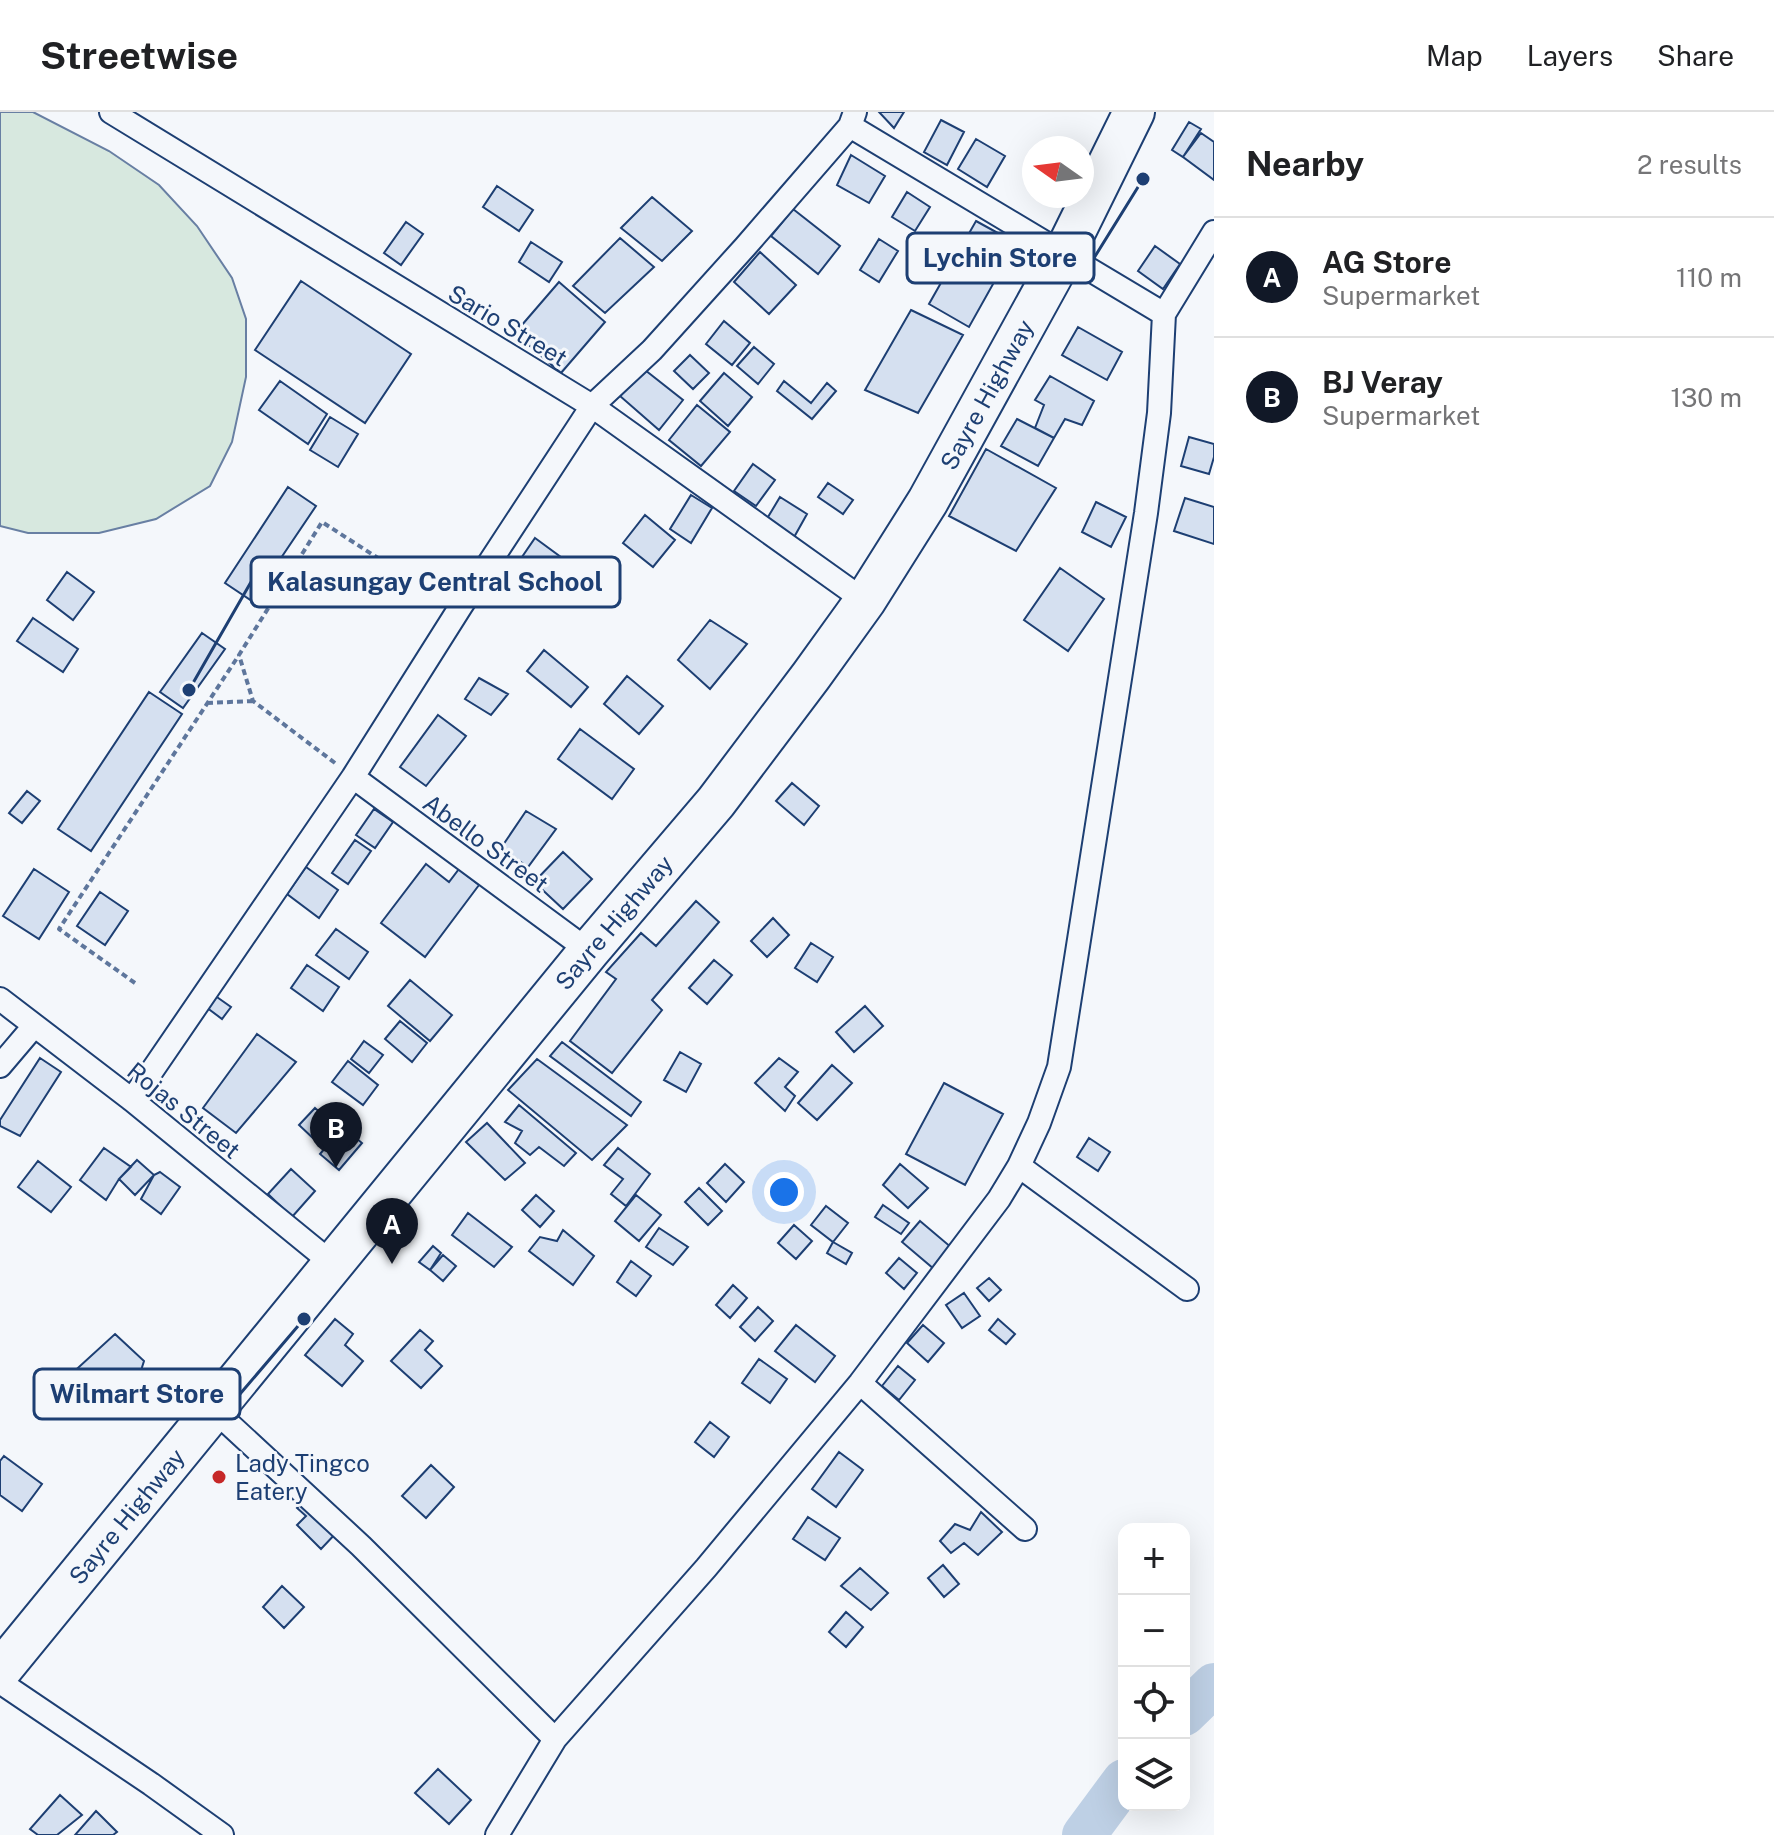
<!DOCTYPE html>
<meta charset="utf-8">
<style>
:root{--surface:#fff;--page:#f6f6f6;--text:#202124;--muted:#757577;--line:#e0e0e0;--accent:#111827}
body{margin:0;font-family:"Public Sans",sans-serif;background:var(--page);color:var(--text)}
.controls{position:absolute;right:24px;bottom:24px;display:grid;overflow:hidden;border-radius:16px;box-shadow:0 8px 32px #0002}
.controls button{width:72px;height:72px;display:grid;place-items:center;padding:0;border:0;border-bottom:2px solid var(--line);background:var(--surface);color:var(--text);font:40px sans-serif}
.compass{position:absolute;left:1022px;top:24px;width:72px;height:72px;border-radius:50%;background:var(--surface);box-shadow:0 8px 32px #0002;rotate:284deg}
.you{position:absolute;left:784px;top:1080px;width:28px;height:28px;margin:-20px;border:6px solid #fff;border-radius:50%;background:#1a73e8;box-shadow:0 0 0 12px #1a73e833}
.badge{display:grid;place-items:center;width:52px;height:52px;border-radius:50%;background:var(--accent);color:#fff;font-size:26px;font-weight:700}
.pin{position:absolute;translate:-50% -66px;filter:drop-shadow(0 2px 4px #0008)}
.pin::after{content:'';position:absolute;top:42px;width:28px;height:24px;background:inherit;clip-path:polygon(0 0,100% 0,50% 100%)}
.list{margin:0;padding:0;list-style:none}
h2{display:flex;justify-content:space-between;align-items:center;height:104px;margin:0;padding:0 32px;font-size:34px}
h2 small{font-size:26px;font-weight:400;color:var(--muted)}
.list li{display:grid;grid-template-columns:52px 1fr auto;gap:24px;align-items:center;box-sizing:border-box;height:120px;padding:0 32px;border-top:2px solid var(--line)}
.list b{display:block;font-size:30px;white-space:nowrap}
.list p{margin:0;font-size:26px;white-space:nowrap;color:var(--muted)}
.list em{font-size:26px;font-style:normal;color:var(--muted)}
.icon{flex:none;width:44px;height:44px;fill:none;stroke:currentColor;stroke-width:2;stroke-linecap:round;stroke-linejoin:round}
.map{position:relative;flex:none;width:1214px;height:1723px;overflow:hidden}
header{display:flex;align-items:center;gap:48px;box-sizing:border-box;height:112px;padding:0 40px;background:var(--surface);border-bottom:2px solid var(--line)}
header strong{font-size:38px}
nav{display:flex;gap:44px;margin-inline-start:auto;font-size:28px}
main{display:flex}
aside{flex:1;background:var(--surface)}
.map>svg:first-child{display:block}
.green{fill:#d7e8df;stroke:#687fa3;stroke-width:2}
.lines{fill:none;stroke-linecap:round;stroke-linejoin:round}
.river{stroke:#bed0e5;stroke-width:44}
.building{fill:#d5e0f0;stroke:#1d3f73;stroke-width:2}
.street-casing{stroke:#1d3f73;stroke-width:26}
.highway-casing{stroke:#1d3f73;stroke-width:44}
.path{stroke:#5e769c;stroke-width:4;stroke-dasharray:6 4;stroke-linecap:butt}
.street{stroke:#f4f7fb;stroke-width:22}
.highway{stroke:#f4f7fb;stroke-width:40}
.poi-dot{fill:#c62828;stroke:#f4f7fb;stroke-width:3}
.labels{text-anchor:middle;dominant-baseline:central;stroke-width:6;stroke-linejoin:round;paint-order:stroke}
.street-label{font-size:24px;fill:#1d3f73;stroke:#f4f7fb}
.poi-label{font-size:24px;fill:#1d3f73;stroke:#f4f7fb;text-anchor:start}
.leader{fill:none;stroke:#1d3f73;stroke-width:3}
.callout-dot{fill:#1d3f73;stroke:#f4f7fb;stroke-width:3}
.callout{fill:#f4f7fb;stroke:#1d3f73;stroke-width:3}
.callout-label{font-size:26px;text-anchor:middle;font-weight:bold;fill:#1d3f73}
</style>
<header>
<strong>Streetwise</strong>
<nav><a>Map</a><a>Layers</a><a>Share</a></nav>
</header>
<main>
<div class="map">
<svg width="1214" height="1723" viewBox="0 0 1214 1723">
<rect width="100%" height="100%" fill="#f4f7fb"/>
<!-- green -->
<path class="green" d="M0 0H33L109 39 159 73 197 114 232 166 246 207V265L232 330 210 374 156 407 99 421H28L0 414Z"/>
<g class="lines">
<!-- river -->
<path class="river" d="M1184 1602 1214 1573
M1084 1723 1124 1669"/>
</g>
<!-- building -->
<path class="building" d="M879 0H904L894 16Z
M941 8 964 20 947 53 924 40Z
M1189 10 1201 17 1183 45 1172 38Z
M1201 21 1214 30V68L1183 45Z
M976 27 1005 44 987 75 958 57Z
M851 43 885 64 869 91 837 73Z
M497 74 533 98 519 119 483 95Z
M907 80 930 95 915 119 892 105Z
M652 85 692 119 662 149 621 116Z
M793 97 840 134 818 162 771 124Z
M976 109 1016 131 969 215 929 192Z
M406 110 423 122 401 153 384 141Z
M620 126 654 155 605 201 573 174Z
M879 127 898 139 879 170 860 158Z
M531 130 562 150 549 170 519 150Z
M1155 134 1180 152 1163 177 1138 159Z
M760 140 796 173 769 202 734 170Z
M301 169 411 242 365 311 255 238Z
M559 170 605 210 561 261 515 221Z
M911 198 963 223 918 301 865 278Z
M724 209 750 231 732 253 706 232Z
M1078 215 1122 240 1107 268 1062 243Z
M754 235 774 252 758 272 737 254Z
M690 243 709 261 693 277 674 259Z
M645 258 683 288 659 318 620 284Z
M724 261 752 285 728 314 700 289Z
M1050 264 1094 289 1082 313 1065 307 1054 326 1035 316 1044 293 1035 288Z
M280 269 327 302 308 332 259 298Z
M784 269 811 291 827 271 836 279 812 307 777 279Z
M697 293 730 320 701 354 669 328Z
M330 305 358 322 338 355 310 338Z
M1017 307 1054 326 1038 354 1001 334Z
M1189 325 1214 332V345L1209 362 1181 354Z
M986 337 1056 376 1016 439 949 404Z
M753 352 775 368 756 394 734 379Z
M828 371 853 388 843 402 818 385Z
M288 375 316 394 252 489 225 471Z
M691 383 712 396 691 431 670 417Z
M780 385 807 402 793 427 765 410Z
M1185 386 1214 395V432L1174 419Z
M1096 390 1126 405 1111 435 1082 420Z
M645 403 675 428 653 455 623 431Z
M535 426 573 454 542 487 511 461Z
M1060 456 1104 487 1068 539 1024 508Z
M67 460 94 480 73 508 47 488Z
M33 506 78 537 63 560 17 529Z
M710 508 747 532 710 577 678 548Z
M202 521 225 537 183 596 160 580Z
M544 538 588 575 571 595 527 559Z
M627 564 663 594 639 622 604 592Z
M479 566 508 582 491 603 465 587Z
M149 580 182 602 91 739 58 717Z
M438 603 466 624 426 674 400 655Z
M580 617 634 657 612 687 558 647Z
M792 671 819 694 804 713 776 689Z
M27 679 40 689 22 711 9 701Z
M374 697 393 710 375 736 356 723Z
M526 699 556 717 528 755 501 736Z
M355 728 371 739 348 772 332 761Z
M563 740 592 767 563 797 534 770Z
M426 752 449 770 459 757 479 773 425 845 381 811Z
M306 755 338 778 319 806 287 782Z
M34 757 69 780 39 827 3 804Z
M100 780 128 799 105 833 77 814Z
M696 789 719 810 652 888 662 898 612 961 570 929 616 867 606 860 641 821 656 834Z
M773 806 789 823 767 845 751 829Z
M336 817 368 840 349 867 316 843Z
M811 831 833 845 817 870 795 856Z
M714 848 732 863 707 892 689 876Z
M307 853 339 875 323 899 291 876Z
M410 868 452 903 430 929 388 894Z
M214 883 231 895 222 907 206 895Z
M865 894 883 914 854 940 836 920Z
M400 909 427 931 412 950 385 927Z
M257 922 296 950 236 1021 203 996Z
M364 929 383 943 369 961 351 947Z
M562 930 641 990 631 1004 550 944Z
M680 940 701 952 686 980 664 968Z
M40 946 61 960 20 1024 0 1014V1008Z
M779 946 798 960 785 975 795 984 785 999 755 971Z
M537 947 627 1013 592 1048 508 978Z
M348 949 378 973 363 993 332 970Z
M832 953 852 971 817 1008 798 991Z
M944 971 1003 1002 965 1073 906 1042Z
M519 993 576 1041 564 1054 539 1035 530 1043 515 1031 522 1019 505 1010Z
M315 996 331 1010 315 1028 299 1013Z
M487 1011 525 1051 505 1068 466 1030Z
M343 1015 362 1031 339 1058 320 1042Z
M1089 1026 1110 1040 1098 1059 1077 1045Z
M104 1036 131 1055 119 1067 106 1088 80 1068Z
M618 1036 650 1062 626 1094 611 1082 623 1067 604 1053Z
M137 1048 154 1063 135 1083 119 1067Z
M38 1049 71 1075 51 1100 18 1075Z
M725 1052 744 1070 726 1090 707 1071Z
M900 1052 928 1076 908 1096 883 1073Z
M291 1057 315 1079 292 1105 268 1082Z
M160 1060 180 1075 161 1102 141 1087 154 1063Z
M699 1076 722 1099 708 1113 685 1090Z
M536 1083 554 1099 540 1115 522 1098Z
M636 1083 661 1103 639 1129 615 1109Z
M883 1093 909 1111 901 1122 875 1105Z
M826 1094 848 1111 833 1130 811 1113Z
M468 1101 512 1135 494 1155 452 1123Z
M920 1109 952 1136 934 1157 902 1130Z
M794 1113 812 1129 796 1147 778 1131Z
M659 1116 688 1135 673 1153 646 1135Z
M563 1118 594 1144 573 1173 529 1139 540 1125 557 1129Z
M833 1130 852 1141 846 1152 827 1141Z
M433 1134 441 1141 430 1158 419 1150Z
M443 1143 456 1154 443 1169 430 1158Z
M899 1146 917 1161 904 1177 886 1161Z
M631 1149 651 1164 636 1184 617 1170Z
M989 1166 1001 1178 989 1189 977 1176Z
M733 1173 747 1186 730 1206 716 1193Z
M964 1181 980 1204 962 1216 946 1193Z
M758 1195 773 1209 755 1229 740 1215Z
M335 1207 353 1222 345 1233 363 1249 342 1274 305 1243Z
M998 1207 1015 1222 1006 1232 989 1218Z
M796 1213 835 1244 815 1270 775 1239Z
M923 1213 944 1231 928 1250 907 1231Z
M420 1218 433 1229 425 1238 442 1254 421 1276 391 1249Z
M115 1222 144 1249 137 1271 152 1286 136 1299 119 1286 106 1285 91 1304 56 1276Z
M759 1247 787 1267 770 1291 742 1271Z
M898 1254 915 1268 899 1288 882 1274Z
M710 1310 729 1325 714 1345 695 1330Z
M839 1340 863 1358 836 1395 812 1377Z
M4 1344 42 1372 22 1399 0 1383V1349Z
M431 1353 454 1375 426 1406 402 1384Z
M306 1386 338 1419 321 1437 297 1413 306 1404 297 1396Z
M981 1400 1002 1420 978 1443 964 1431 951 1441 940 1429 955 1412 970 1418Z
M808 1405 840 1426 825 1448 793 1427Z
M943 1453 959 1472 944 1485 928 1466Z
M860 1456 888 1481 871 1498 841 1474Z
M282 1474 304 1495 284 1516 263 1495Z
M846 1500 863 1515 846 1535 829 1520Z
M438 1657 471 1688 449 1712 415 1681Z
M60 1683 82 1703 57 1723H38L30 1717Z
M96 1699 117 1720 113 1723H75Z"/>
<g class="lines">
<!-- street casing -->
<g class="street-casing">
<path id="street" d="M111 0 592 294 865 489
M850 14 1164 202
M353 665 589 839
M0 887 132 988 333 1152
M0 954 34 914
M132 988 353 665 461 494 592 294 652 238 745 135 850 14 855 0
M1019 1054 1187 1177
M860 1271 1025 1417
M214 1298 361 1434 555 1627
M0 1570 151 1672 222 1723
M497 1723 555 1627 706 1456 860 1271 999 1087 1019 1054 1039 1011 1059 955 1146 401 1159 301 1164 202 1214 120"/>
</g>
<!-- highway casing -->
<g class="highway-casing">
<g id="highway">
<path id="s1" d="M0 1559 589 839 716 690 811 564 865 489 928 389 1064 142 1134 0"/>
</g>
</g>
<!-- path -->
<path class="path" d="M207 591 253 589
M335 651 253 589 239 543 322 410 395 457
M135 871 59 817 239 543"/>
<!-- street -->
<use href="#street" class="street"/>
<!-- highway -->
<use href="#highway" class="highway"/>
</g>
<!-- markers -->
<circle class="poi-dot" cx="219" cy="1365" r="8"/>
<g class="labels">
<!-- street labels -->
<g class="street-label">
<text transform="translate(508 213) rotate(31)">Sario Street</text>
<text stroke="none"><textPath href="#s1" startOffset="1616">Sayre Highway</textPath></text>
<text transform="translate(486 731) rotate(36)">Abello Street</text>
<text stroke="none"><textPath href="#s1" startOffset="968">Sayre Highway</textPath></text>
<text transform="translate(184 998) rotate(39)">Rojas Street</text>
<text stroke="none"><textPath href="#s1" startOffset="200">Sayre Highway</textPath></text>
</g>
<!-- poi labels -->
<g class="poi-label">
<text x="235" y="1351">Lady Tingco<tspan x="235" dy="28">Eatery</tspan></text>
</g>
</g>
<!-- callouts -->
<path class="leader" d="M1143 67L1094 146M189 578L251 470M304 1207L240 1282"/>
<g class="callout-dot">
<circle cx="1143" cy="67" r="8"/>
<circle cx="189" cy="578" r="8"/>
<circle cx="304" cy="1207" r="8"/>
</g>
<g class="callout">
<rect x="907" y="121" width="187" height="50" rx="8"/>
<rect x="251" y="445" width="369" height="50" rx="8"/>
<rect x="34" y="1257" width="206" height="50" rx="8"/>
</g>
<g class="callout-label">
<text x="1000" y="155">Lychin Store</text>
<text x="435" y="479">Kalasungay Central School</text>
<text x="137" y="1291">Wilmart Store</text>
</g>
</svg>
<div class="controls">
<button>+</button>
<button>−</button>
<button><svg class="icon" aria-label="locate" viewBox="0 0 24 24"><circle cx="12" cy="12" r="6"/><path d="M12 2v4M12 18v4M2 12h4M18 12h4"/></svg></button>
<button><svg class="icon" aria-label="layers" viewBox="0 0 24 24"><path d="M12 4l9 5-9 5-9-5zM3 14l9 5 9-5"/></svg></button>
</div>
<svg class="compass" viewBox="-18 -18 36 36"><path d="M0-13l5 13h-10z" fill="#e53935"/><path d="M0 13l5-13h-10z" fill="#757577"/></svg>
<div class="you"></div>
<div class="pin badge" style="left:392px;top:1152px">A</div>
<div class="pin badge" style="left:336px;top:1056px">B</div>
</div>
<aside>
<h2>Nearby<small>2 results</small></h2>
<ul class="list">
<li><span class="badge">A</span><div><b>AG Store</b><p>Supermarket</p></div><em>110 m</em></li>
<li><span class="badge">B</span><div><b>BJ Veray</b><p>Supermarket</p></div><em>130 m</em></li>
</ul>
</aside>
</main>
